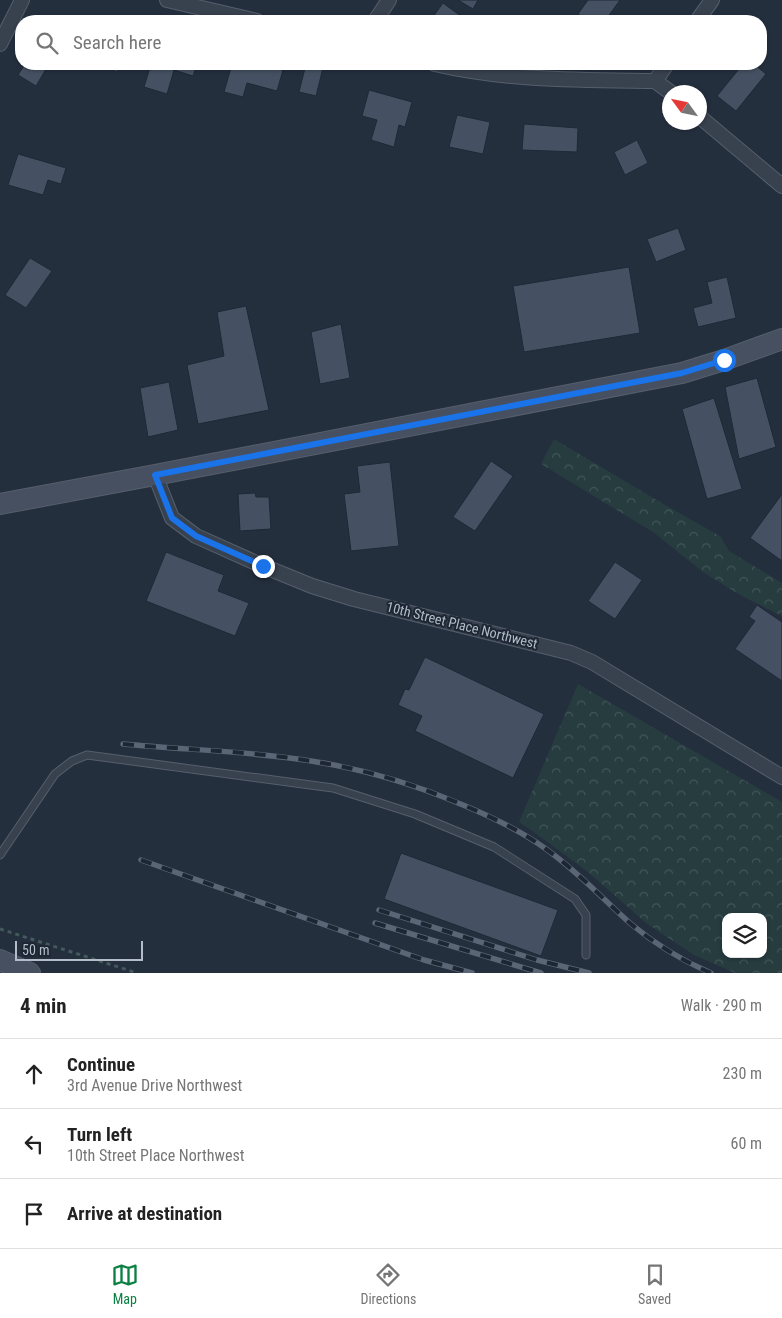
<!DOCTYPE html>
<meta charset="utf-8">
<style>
:root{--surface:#fff;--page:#f2f2f2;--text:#222;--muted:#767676;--line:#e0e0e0;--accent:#0b8043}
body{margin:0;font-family:"Roboto Condensed",sans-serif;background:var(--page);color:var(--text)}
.controls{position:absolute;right:15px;bottom:15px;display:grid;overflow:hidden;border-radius:10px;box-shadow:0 1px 4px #0004}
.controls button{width:45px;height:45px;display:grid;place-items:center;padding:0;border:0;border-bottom:1px solid var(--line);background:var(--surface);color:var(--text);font:25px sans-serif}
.compass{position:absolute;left:662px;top:85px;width:45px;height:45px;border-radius:50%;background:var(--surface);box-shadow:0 1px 4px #0004;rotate:303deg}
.scale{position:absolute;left:15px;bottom:12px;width:128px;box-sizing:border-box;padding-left:5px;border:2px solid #b4bcc9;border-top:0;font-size:14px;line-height:18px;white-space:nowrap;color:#b4bcc9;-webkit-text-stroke:4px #1d2633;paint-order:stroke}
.stop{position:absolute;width:15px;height:15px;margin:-11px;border:4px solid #1a73e8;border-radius:50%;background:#fff}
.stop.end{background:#1a73e8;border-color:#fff;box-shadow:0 1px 5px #0008}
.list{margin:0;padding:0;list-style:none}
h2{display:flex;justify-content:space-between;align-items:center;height:65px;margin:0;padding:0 20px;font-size:21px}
h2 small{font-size:16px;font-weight:400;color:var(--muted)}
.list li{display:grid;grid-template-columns:32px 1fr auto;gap:15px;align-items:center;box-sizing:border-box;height:70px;padding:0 20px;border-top:1px solid var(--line)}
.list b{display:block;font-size:19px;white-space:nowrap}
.list p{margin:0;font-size:16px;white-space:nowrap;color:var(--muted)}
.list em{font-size:16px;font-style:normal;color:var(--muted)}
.icon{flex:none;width:28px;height:28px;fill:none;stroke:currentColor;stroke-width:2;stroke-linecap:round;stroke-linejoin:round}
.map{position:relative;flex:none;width:782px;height:973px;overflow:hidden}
.search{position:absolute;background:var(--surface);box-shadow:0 1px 4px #0004;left:15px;right:15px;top:15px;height:55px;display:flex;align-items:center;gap:12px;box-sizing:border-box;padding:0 18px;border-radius:20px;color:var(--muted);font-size:19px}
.sheet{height:275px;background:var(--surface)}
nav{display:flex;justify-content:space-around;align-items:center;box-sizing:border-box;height:70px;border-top:1px solid var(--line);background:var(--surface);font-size:14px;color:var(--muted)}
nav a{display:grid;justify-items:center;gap:2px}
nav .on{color:var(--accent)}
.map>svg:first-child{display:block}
.forest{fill:url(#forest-crowns);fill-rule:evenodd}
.building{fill:#455162;stroke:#1f2835}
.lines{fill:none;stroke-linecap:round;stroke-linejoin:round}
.lane-casing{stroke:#565f6c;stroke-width:9}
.street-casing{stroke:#565f6c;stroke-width:16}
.secondary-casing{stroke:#565f6c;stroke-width:22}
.path{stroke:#44595c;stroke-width:3;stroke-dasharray:4 4;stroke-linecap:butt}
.lane{stroke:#38414e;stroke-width:7}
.street{stroke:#38414e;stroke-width:14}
.secondary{stroke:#465061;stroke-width:20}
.rail-casing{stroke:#5a6575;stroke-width:5.5}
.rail{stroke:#1d2633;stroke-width:4;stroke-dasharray:11;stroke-linecap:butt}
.route{stroke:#1a73e8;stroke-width:6}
.labels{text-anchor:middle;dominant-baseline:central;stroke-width:4;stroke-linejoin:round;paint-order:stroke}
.street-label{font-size:14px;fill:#b4bcc9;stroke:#1d2633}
</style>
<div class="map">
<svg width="782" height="973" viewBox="0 0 782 973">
<defs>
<pattern id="forest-crowns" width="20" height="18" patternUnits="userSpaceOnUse" patternTransform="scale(1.25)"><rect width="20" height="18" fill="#263c3f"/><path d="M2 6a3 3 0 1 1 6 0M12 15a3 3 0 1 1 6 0" fill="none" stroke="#435659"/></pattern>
</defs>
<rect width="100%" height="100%" fill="#242f3e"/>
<!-- forest -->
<path class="forest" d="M554 439 665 505 720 536 729 551 782 583V616L740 595 703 572 653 532 541 464Z
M578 684 782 802V973H735L694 955 646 923 588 872 538 835 519 822ZM726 917H763V954H726Z"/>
<!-- building -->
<path class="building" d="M458 0H478L473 9Z
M588 0H620L605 21H588L578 14Z
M443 3 465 19 464 21H430Z
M25 64H49L36 86 18 75Z
M102 64H122L117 72Z
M151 64H197L193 76 174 70 167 94 144 87Z
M232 64H261L283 70 277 91 247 83 243 97 224 92Z
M306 64 323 68 316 96 299 92Z
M743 64H754L766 74 736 111 717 96Z
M369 90 412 102 405 127 399 125 394 147 371 140 377 120 362 116Z
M457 115 490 122 483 154 449 147Z
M524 124 578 128 577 152 522 150Z
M637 140 648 163 625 175 614 152Z
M18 154 66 168 61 184 48 180 43 195 8 185Z
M678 228 686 250 656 262 647 239Z
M30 258 52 271 26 308 5 295Z
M629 267 640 333 524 352 513 286Z
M727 277 736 318 698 327 693 308 712 303 707 282Z
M246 306 269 410 198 424 187 365 224 356 217 312Z
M341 324 350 378 320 384 311 332Z
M757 378 776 447 739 459 725 387Z
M169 382 178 430 148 437 140 388Z
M714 398 742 489 707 499 682 409Z
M491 461 513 476 475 531 453 517Z
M390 462 399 546 351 551 344 494 360 492 357 466Z
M255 493 256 497H269L271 529 240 531 238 494Z
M782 494V561L750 538Z
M166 552 224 575 218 591 249 603 235 636 146 601Z
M615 562 642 580 615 619 588 601Z
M757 605 782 622V681L735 649 755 621 749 617Z
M425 657 544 714 513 778 415 731 422 716 398 705 405 689 409 690Z
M401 853 558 910 541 956 384 899Z"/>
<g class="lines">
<!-- lane casing -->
<g class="lane-casing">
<path id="lane" d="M0 855 55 774 72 761 87 755 333 788 415 814 494 847 575 899 586 915V955"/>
</g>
<!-- street casing -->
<g class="street-casing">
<path id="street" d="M167 0 257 21
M375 21 389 0
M697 21 712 0
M0 44 22 0
M435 64C507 81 582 80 655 81
M655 81 667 64
M655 81 670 92
M700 117 782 186
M155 475 172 518 196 536 263 566 312 586 354 599 571 653 592 662 782 777"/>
</g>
<!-- secondary casing -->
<g class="secondary-casing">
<path id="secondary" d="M0 504 155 475 682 373 724 360 782 339
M0 960 30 973"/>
</g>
<!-- path -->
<path class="path" d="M0 929 137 973"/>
<!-- lane -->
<use href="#lane" class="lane"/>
<!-- street -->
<use href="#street" class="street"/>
<!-- secondary -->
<use href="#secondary" class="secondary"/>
<!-- rail casing -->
<g class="rail-casing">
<path id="rail" d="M123 744C186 750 250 751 311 761 364 769 414 784 463 805 492 817 521 831 546 849 577 871 603 899 631 924 655 944 683 961 711 973
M141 860 424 960 472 973
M379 910 537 960 589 973
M375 923 541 973"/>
</g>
<!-- rail -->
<use href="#rail" class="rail"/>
</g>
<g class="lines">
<!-- route -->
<path class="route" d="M263 566 196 536 172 518 155 475 682 373 724 360"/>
</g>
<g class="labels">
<!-- street labels -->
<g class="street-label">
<text transform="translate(462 625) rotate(14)">10th Street Place Northwest</text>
</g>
</g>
</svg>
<div class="controls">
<button><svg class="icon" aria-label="layers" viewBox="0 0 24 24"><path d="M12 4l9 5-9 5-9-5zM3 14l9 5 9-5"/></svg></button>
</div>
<svg class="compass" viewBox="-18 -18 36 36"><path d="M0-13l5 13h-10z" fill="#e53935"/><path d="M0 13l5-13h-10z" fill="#767676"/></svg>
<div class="scale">50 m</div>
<div class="stop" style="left:724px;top:360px"></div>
<div class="stop end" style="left:263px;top:566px"></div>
<div class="search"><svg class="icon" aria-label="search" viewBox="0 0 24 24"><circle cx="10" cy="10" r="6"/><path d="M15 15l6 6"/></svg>Search here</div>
</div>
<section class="sheet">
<h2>4 min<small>Walk · 290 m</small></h2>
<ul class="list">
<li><svg class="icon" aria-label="ahead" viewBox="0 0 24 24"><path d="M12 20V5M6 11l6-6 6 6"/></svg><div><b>Continue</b><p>3rd Avenue Drive Northwest</p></div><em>230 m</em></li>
<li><svg class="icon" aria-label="left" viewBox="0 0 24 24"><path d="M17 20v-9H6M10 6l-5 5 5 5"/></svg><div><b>Turn left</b><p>10th Street Place Northwest</p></div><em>60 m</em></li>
<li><svg class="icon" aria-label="arrive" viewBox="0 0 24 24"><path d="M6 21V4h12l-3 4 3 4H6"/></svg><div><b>Arrive at destination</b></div></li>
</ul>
</section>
<nav>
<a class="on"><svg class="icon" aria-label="map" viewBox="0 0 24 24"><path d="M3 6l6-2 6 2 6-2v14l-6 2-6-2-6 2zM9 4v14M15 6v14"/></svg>Map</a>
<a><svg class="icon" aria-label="directions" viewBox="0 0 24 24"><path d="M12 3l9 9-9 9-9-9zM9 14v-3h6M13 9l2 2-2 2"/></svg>Directions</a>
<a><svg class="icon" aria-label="saved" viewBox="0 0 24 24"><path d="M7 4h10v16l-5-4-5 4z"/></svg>Saved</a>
</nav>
